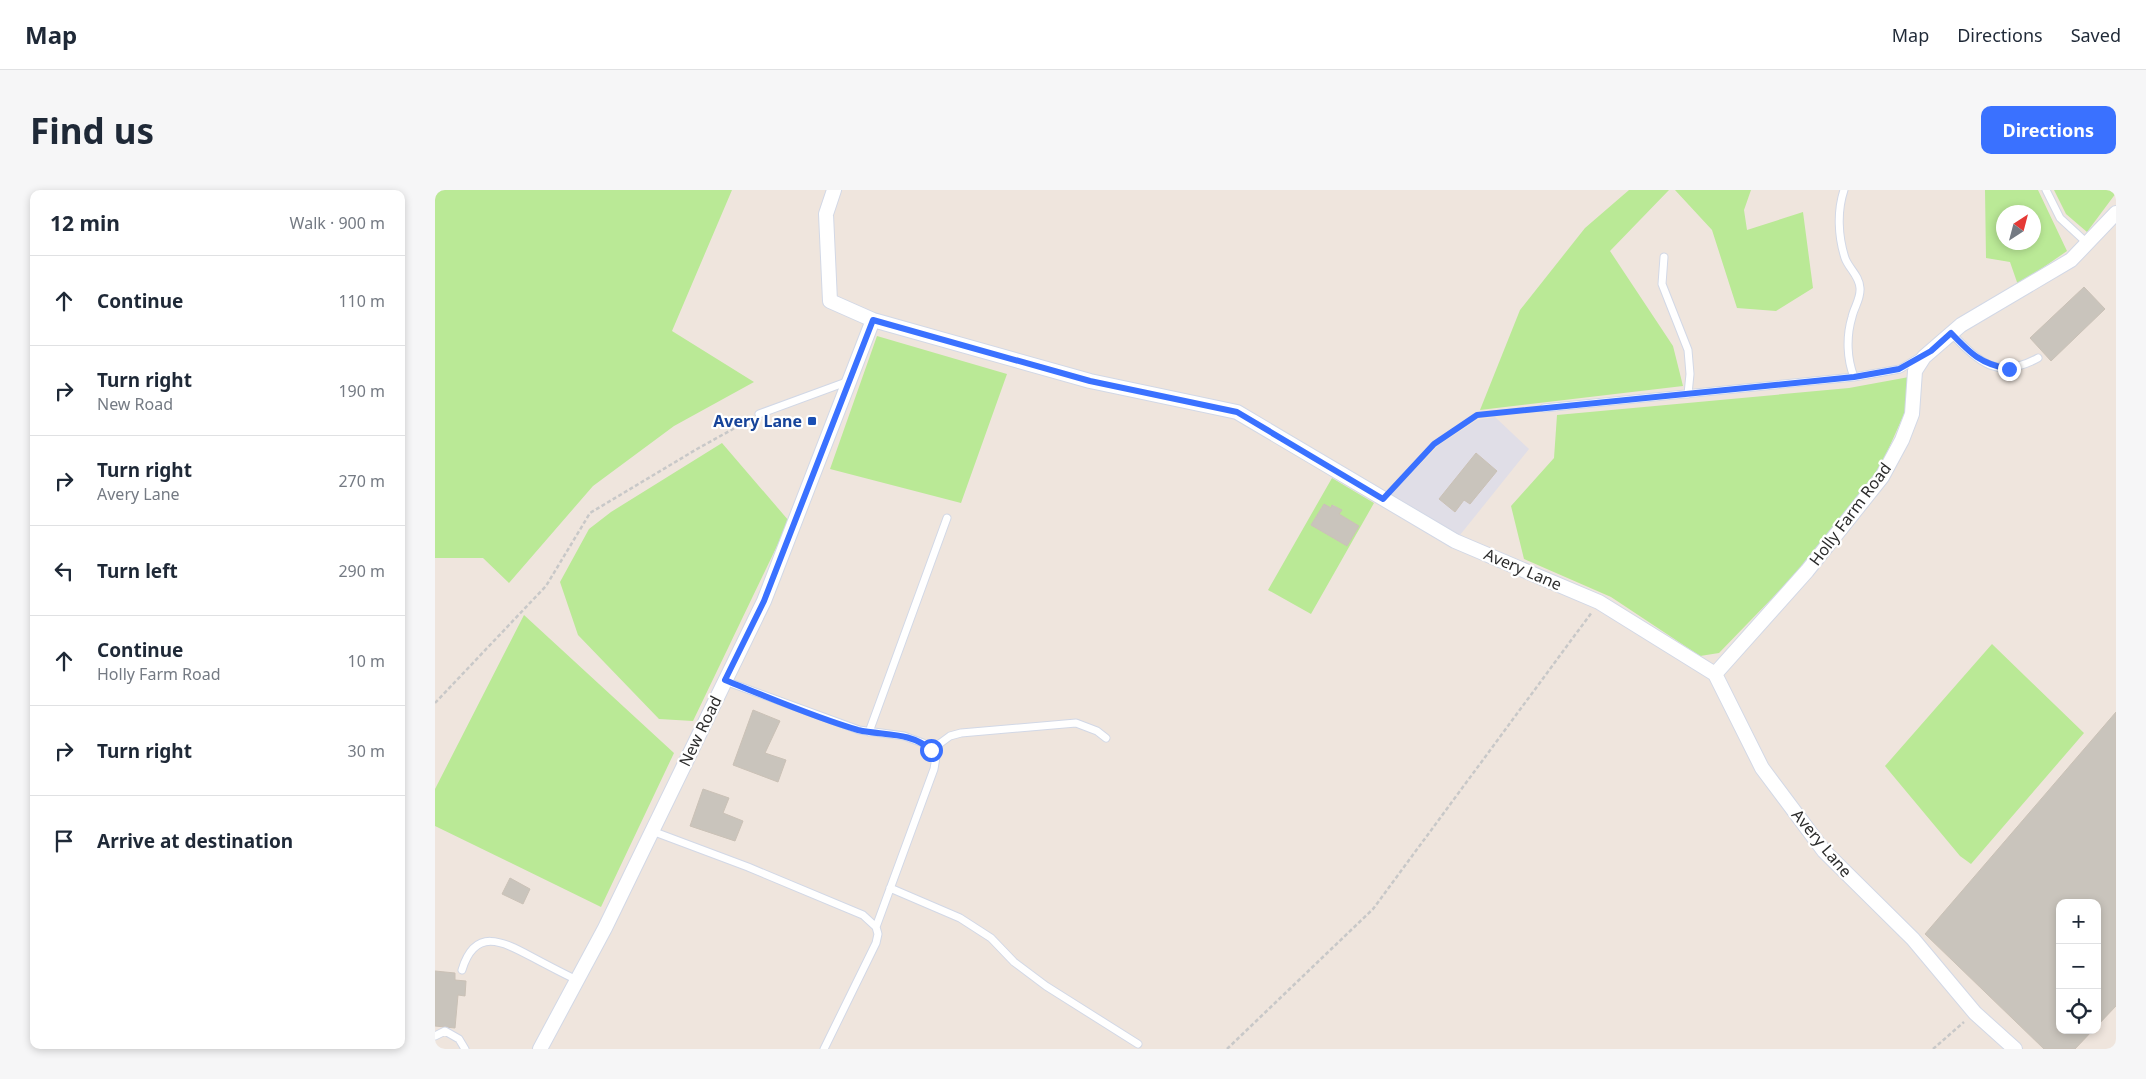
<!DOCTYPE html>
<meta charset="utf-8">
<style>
:root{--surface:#fff;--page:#f6f6f7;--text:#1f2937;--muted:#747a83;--line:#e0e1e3;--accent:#3a71ff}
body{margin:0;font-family:"Noto Sans",sans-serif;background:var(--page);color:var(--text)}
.controls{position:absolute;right:15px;bottom:15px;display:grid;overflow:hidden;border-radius:10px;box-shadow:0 2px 8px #0003}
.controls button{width:45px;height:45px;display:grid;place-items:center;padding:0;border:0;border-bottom:1px solid var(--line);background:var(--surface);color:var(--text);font:25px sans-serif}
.compass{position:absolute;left:1561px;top:15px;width:45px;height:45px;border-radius:50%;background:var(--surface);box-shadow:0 2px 8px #0003;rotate:36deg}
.stop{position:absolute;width:15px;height:15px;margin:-11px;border:4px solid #3a71ff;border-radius:50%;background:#fff}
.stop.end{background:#3a71ff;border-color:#fff;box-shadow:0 1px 5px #0008}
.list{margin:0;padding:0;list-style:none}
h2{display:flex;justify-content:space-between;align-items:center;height:65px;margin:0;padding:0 20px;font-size:21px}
h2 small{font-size:16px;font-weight:400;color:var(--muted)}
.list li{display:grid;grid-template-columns:32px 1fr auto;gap:15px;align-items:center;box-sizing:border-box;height:90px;padding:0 20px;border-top:1px solid var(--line)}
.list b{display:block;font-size:19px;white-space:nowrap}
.list p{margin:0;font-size:16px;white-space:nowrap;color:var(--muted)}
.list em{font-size:16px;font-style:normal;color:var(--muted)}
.icon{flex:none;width:28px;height:28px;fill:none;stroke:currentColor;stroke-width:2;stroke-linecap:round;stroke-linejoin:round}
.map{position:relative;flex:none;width:1681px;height:859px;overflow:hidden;border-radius:10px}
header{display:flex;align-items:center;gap:30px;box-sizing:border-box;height:70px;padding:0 25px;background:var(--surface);border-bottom:1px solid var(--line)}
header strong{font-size:24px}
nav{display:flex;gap:28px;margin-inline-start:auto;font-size:18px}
.intro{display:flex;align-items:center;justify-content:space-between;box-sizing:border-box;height:120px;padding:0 30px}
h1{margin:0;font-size:35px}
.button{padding:12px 22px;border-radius:10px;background:var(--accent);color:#fff;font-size:18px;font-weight:700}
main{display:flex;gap:30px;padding:0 30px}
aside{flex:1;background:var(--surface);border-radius:10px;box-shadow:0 2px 8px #0003}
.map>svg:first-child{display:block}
.industrial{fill:#e0dee7}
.green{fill:#bae996;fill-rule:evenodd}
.building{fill:#c9c4bc;stroke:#cac1b6}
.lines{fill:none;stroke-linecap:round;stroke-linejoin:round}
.service-casing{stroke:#d2d8e6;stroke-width:9}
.minor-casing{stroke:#d2d8e6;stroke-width:16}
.path{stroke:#c8c8c8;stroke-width:2.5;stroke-dasharray:4 2.5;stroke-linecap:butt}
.service{stroke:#fff;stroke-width:7}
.minor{stroke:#fff;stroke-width:14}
.route{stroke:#3a71ff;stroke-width:6}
.transit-dot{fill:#1a4fb4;stroke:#fff;stroke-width:2}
.labels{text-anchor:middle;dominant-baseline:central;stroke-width:4.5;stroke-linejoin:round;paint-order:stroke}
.transit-label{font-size:16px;font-weight:bold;fill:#164399;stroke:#fff;text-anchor:end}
.street-label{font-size:16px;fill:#2c2c2c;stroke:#fff}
</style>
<header>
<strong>Map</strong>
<nav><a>Map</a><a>Directions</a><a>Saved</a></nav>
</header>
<div class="intro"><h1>Find us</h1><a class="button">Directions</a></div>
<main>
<aside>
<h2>12 min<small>Walk · 900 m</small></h2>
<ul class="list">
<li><svg class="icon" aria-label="ahead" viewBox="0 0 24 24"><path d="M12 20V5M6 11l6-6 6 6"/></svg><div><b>Continue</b></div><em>110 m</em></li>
<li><svg class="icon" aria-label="right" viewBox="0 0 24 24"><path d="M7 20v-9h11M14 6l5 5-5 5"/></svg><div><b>Turn right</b><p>New Road</p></div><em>190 m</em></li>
<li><svg class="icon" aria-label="right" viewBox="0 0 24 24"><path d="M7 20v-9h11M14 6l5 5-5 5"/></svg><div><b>Turn right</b><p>Avery Lane</p></div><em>270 m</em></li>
<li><svg class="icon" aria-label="left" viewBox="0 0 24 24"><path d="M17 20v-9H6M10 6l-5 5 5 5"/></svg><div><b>Turn left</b></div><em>290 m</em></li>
<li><svg class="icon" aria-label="ahead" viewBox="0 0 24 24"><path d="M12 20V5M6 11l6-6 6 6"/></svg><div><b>Continue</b><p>Holly Farm Road</p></div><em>10 m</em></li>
<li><svg class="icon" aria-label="right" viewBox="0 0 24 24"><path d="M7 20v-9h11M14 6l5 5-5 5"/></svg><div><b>Turn right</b></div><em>30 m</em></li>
<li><svg class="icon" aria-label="arrive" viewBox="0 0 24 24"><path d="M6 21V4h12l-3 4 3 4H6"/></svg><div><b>Arrive at destination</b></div></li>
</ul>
</aside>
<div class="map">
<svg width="1681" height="859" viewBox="0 0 1681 859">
<rect width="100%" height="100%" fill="#efe5dd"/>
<!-- industrial -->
<path class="industrial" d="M1060 227 1094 259 1025 345 955 305 1004 255 1042 230Z"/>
<!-- green -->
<path class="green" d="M0 0H297L237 141 319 192 239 236 158 296 74 393 48 368H0Z
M1194 0H1234L1175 61 1238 156 1248 196 1045 220 1085 120 1150 38Z
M1240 0H1316L1309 20 1312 40 1368 22 1378 98 1341 121 1302 118 1277 40Z
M1550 0H1603L1632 61 1583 95 1575 72 1551 68ZM1568 22H1598V52H1568Z
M1619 0H1681V3L1652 42 1631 24Z
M442 146 572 184 526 313 395 279Z
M1474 187 1470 222 1444 280 1371 373 1284 463 1265 466 1176 407 1089 369 1076 316 1119 268 1122 225 1414 198Z
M287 253 354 331 258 531 224 529 143 445 125 392 154 339 176 322Z
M897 288 939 313 876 424 833 400ZM889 314 896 318 898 315 906 320 904 324 924 336 912 356 876 335Z
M89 425 239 563 166 717 0 636V599Z
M1557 454 1649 543 1536 674 1525 666 1450 576Z"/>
<!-- building -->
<path class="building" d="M1649 97 1670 119 1616 171 1595 148Z
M1041 263 1062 281 1035 314 1029 310 1020 322 1004 309Z
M889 314 896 318 897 315 907 320 904 324 924 336 912 356 876 335Z
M318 520 345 531 330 563 351 570 343 592 298 575Z
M1681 522V816L1662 836V713H1625V840H1658L1640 859H1609L1490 744Z
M268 599 294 608 288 623 308 631 300 651 255 636Z
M75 688 95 699 88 714 67 704Z
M0 781 20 783V790L31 791 30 806 23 805 20 838 0 836Z"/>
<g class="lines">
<!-- service casing -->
<g class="service-casing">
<path id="service" d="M1409 0C1402 21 1403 46 1410 68 1414 79 1424 85 1425 98 1426 109 1419 117 1417 127 1411 147 1412 169 1419 187
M1611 0 1625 28 1652 53
M1229 67 1227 94 1253 160 1255 184 1253 204
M1516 143C1545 173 1562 190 1603 168
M1109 218 1419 187 1465 179 1485 167
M324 224 414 191
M290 491 424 540 469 546 488 553 501 567 499 579 441 737
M434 542 512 328
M496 560 515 546 526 543 641 533 662 541 671 548
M217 641 313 677 428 725 441 737 443 744 441 753 389 859
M455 698 525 728 556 748 579 772 611 796 703 854
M27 780C40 737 67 751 97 767 112 775 127 783 142 790
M0 846 10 841 24 849 30 859"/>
</g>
<!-- minor casing -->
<g class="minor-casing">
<path id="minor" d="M399 0 391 24 395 111 438 130 655 191 802 222 1020 351 1164 412 1280 484 1327 578 1389 661 1478 749 1540 823 1580 859
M1280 484 1372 381 1447 287 1467 250 1477 224 1480 181 1489 167 1526 135 1636 70 1681 23
M105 859 170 738 329 411 438 130"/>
</g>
<!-- path -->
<path class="path" d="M956 299 999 254 1043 225 1100 219
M0 513 111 396 155 323 262 259 316 229
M792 859 938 719 1157 422
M1498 859 1529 832"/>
<!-- service -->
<use href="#service" class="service"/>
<!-- minor -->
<use href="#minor" class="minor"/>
</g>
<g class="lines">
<!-- route -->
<path class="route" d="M496 560C475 541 448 546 423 540 381 528 332 507 290 490L329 411 438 130 655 191 802 222 948 309 999 254 1042 225 1419 187 1464 179 1496 161 1516 143C1536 164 1546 174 1574 179"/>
</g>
<!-- markers -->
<rect class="transit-dot" x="372" y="226" width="10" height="10" rx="2.5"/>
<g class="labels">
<!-- transit labels -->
<g class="transit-label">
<text x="367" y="231">Avery Lane</text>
</g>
<!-- street labels -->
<g class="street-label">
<text transform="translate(1415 324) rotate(-53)">Holly Farm Road</text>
<text transform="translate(1088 379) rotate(23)">Avery Lane</text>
<text transform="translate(265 541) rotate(-64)">New Road</text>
<text transform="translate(1387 653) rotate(50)">Avery Lane</text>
</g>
</g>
</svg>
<div class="controls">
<button>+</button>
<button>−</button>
<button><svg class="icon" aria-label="locate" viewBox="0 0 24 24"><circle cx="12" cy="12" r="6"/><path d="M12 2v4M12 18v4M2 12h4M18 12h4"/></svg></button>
</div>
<svg class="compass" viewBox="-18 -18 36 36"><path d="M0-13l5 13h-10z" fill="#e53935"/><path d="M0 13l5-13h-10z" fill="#747a83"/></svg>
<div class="stop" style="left:496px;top:560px"></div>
<div class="stop end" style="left:1574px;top:179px"></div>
</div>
</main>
